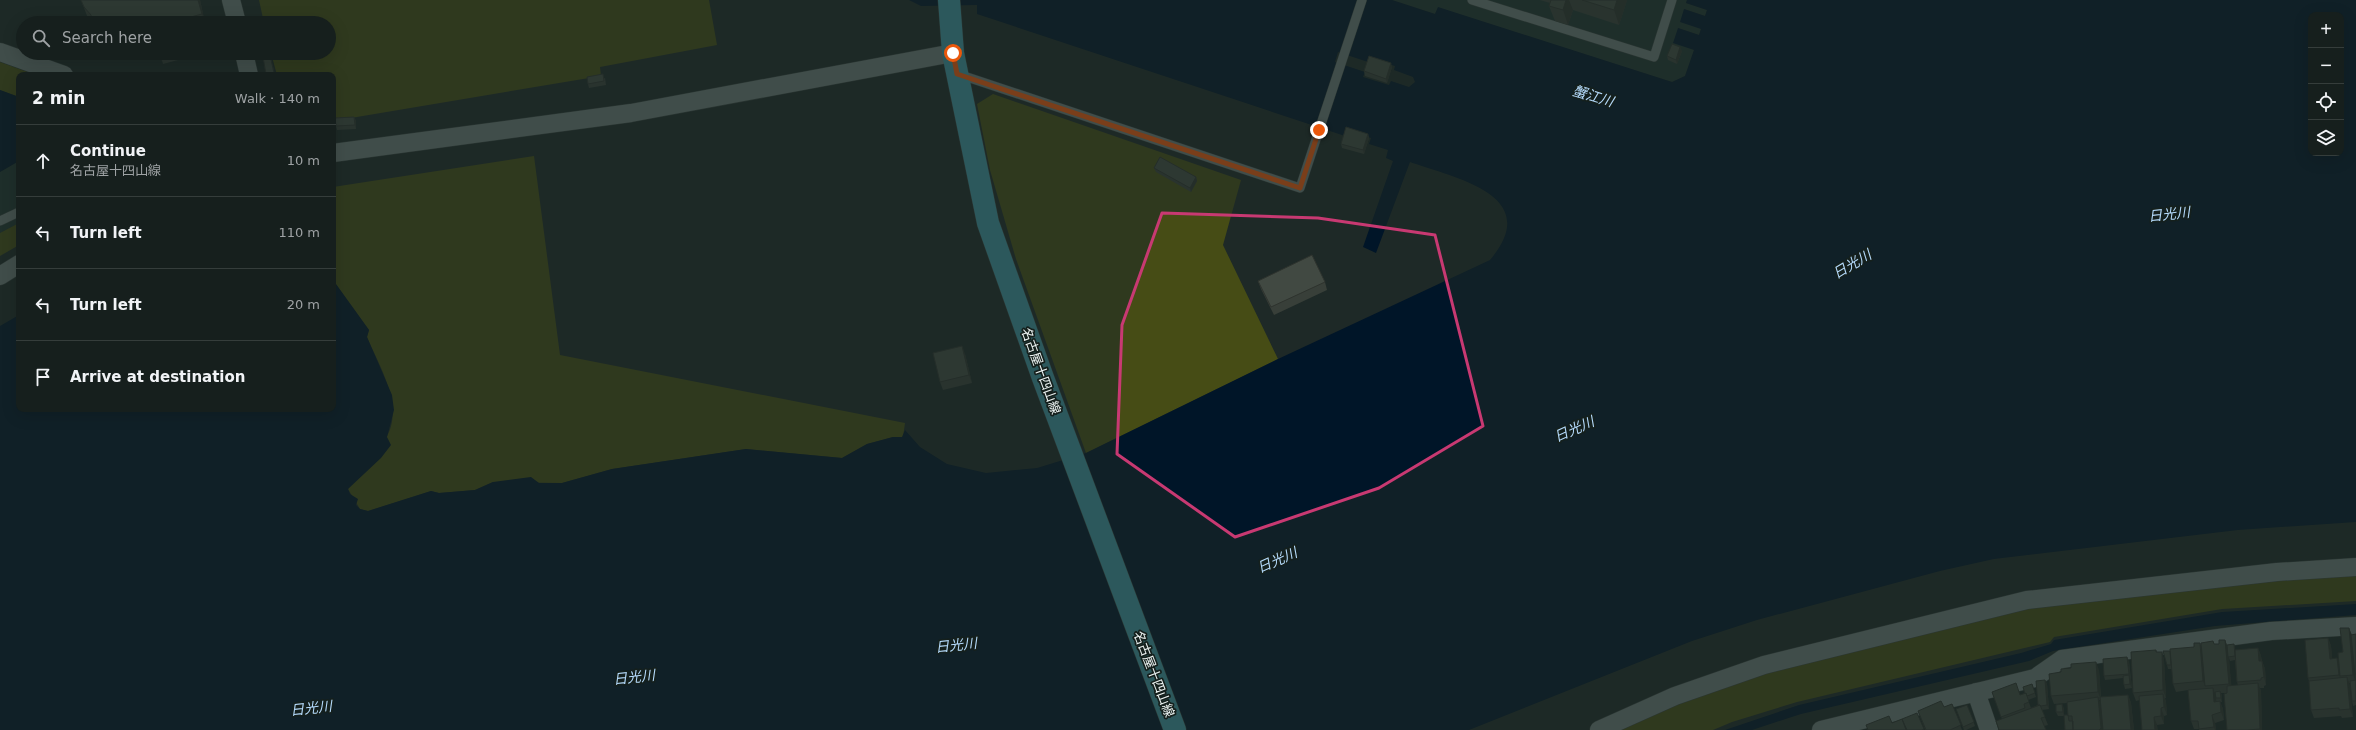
<!DOCTYPE html>
<meta charset="utf-8">
<style>
:root{--surface:#161f1d;--page:#1f2726;--text:#f1f3f6;--muted:#9ea2a4;--line:#353d3b}
body{margin:0;font-family:"DejaVu Sans","Noto Sans JP",sans-serif;background:var(--page);color:var(--text)}
.controls{position:absolute;right:12px;top:12px;display:grid;overflow:hidden;border-radius:8px;box-shadow:0 4px 16px #0002}
.controls button{width:36px;height:36px;display:grid;place-items:center;padding:0;border:0;border-bottom:1px solid var(--line);background:var(--surface);color:var(--text);font:20px sans-serif}
.stop{position:absolute;width:12px;height:12px;margin:-9px;border:3px solid #ea580c;border-radius:50%;background:#fff}
.stop.end{background:#ea580c;border-color:#fff;box-shadow:0 1px 4px #0008}
.list{margin:0;padding:0;list-style:none}
h2{display:flex;justify-content:space-between;align-items:center;height:52px;margin:0;padding:0 16px;font-size:17px}
h2 small{font-size:13px;font-weight:400;color:var(--muted)}
.list li{display:grid;grid-template-columns:26px 1fr auto;gap:12px;align-items:center;box-sizing:border-box;height:72px;padding:0 16px;border-top:1px solid var(--line)}
.list b{display:block;font-size:15px;white-space:nowrap}
.list p{margin:0;font-size:13px;white-space:nowrap;color:var(--muted)}
.list em{font-size:13px;font-style:normal;color:var(--muted)}
.icon{flex:none;width:22px;height:22px;fill:none;stroke:currentColor;stroke-width:2;stroke-linecap:round;stroke-linejoin:round}
.map{position:relative;flex:none;width:2356px;height:730px;overflow:hidden}
.search{position:absolute;background:var(--surface);box-shadow:0 4px 16px #0002;left:16px;top:16px;width:320px;height:44px;display:flex;align-items:center;gap:10px;box-sizing:border-box;padding:0 14px;border-radius:22px;color:var(--muted);font-size:15px}
.panel{position:absolute;background:var(--surface);box-shadow:0 4px 16px #0002;left:16px;top:72px;width:320px;height:340px;border-radius:8px}
.map>svg:first-child{display:block}
.built{fill:#213430}
.green{fill:#464c15}
.water{fill:#001528;fill-rule:evenodd}
.lines{fill:none;stroke-linecap:round;stroke-linejoin:round}
.lane-casing{stroke:#3a4442;stroke-width:10}
.street-casing{stroke:#3a4442;stroke-width:19}
.primary-casing{stroke:#3a4442;stroke-width:23}
.lane{stroke:#6c7976;stroke-width:9}
.street{stroke:#6c7976;stroke-width:18}
.primary{stroke:#3f919d;stroke-width:22}
.wall{fill:#383f39;fill-rule:evenodd}
.shaded-wall{fill:#2e332e}
.building{fill:#414942;stroke:#2e332e}
.route{stroke:#ea580c;stroke-width:5}
.marked{fill:none;stroke:#c83972;stroke-width:3;stroke-linejoin:round}
.labels{text-anchor:middle;dominant-baseline:central;stroke-width:3.5;stroke-linejoin:round;paint-order:stroke}
.street-label{font-size:13px;fill:#edf4f3;stroke:#15201d}
.water-label{font-size:14px;font-style:italic;fill:#b5dbfc;stroke:#15201d}
</style>
<div class="map">
<svg width="2356" height="730" viewBox="0 0 2356 730">
<rect width="100%" height="100%" fill="#1e2927"/>
<!-- built -->
<path class="built" d="M1392 0H1687L1686 3 1707 10 1705 16 1684 9 1701 29 1699 35 1678 28 1694 50 1685 76 1672 82 1438 8 1435 14Z
M19 161V223L0 233V172Z"/>
<!-- green -->
<path class="green" d="M259 0H709L717 45 600 67 601 76 333 121V75H277L271 53H329V23H264Z
M0 62 36 75H19V97L0 90Z
M993 94 1241 180 1223 245 1278 359 1086 453 1016 259 990 170 977 104Z
M534 156 560 355 905 423 903 437H893L867 444 842 458 746 449 612 469 562 483 493 482 475 490 439 493 431 491 368 511 360 509 348 489C359 470 375 456 386 438 405 406 379 366 367 337L369 330 333 280V187Z
M19 223V245L0 256V233Z
M2356 574V601L2222 609 2054 637 2050 642 1797 702 1732 722 1713 730H1615L1676 703 1774 669 1959 621 2077 600 2276 579Z"/>
<!-- water -->
<path class="water" d="M909 0H1392L1435 14 1438 7 1672 82 1685 76 1694 50 1673 43 1678 28 1699 35 1701 29 1680 22 1684 9 1705 16 1707 10 1686 3 1687 0H2356V522L2238 530 1994 559 1940 571 1757 620 1692 641 1469 730H0V326L19 315V409H333V280L369 330 367 337 392 395 394 410 387 437 391 445 381 458 348 489 350 494 358 499 356 505 360 509 368 511 431 491 439 493 475 490 493 482 531 477 539 483H562L612 469 746 449 842 458 867 444 893 437H902L905 430 920 447 947 464 986 473 1037 468 1086 453 1278 359 1490 260C1545 195 1455 178 1410 162L1376 253 1363 247 1393 161 1386 158 1388 150 1369 144 1371 138 1347 130 1345 136 977 14V5L921 6ZM2311 15H2341V153H2311ZM1338 52 1368 62 1369 58 1395 66 1394 70 1413 77 1415 82 1409 87 1391 81 1389 85 1363 77 1365 72 1335 62Z
M0 90 19 97V161L0 172Z
M2356 604V615L2215 626 2053 651 2029 661 1801 714 1752 730H1725L1799 705 2021 653 2051 644 2054 640 2222 612Z"/>
<g class="lines">
<!-- lane casing -->
<g class="lane-casing">
<path id="lane" d="M1472 0 1654 57 1672 0
M958 74 1300 188 1362 0
M0 221 19 212"/>
</g>
<!-- street casing -->
<g class="street-casing">
<path id="street" d="M231 0 237 23
M0 52 64 75
M244 53 249 75
M333 153 631 113 953 53
M0 276 19 264
M1976 692 1989 730
M1599 730 1675 696 1764 665 2027 600 2277 572 2356 567
M1821 730 2035 678 2062 659 2271 631 2356 626"/>
</g>
<!-- primary casing -->
<g class="primary-casing">
<path id="primary" d="M949 0 953 53 988 223 1043 378 1175 730"/>
</g>
<!-- lane -->
<use href="#lane" class="lane"/>
<!-- street -->
<use href="#street" class="street"/>
<!-- primary -->
<use href="#primary" class="primary"/>
</g>
<!-- wall -->
<path class="wall" d="M81 0H200L205 23H90L89 21Z
M1540 0H1627L1619 25 1573 10 1568 25 1555 21 1549 6 1550 3Z
M1682 51 1677 64 1668 60 1667 56Z
M160 53H204L163 64Z
M270 55 275 75H266L263 57Z
M1392 67 1387 83 1365 76 1364 71Z
M605 78 606 85 589 88 588 84Z
M354 117 356 121V129L337 130 336 126Z
M1368 134 1369 138 1364 154 1342 148 1341 144Z
M1154 168 1196 177 1197 181 1191 192 1156 172Z
M1258 281 1325 282 1327 290 1274 315 1261 289Z
M965 354 972 383 943 390 940 382Z
M2349 628 2352 635 2356 634V705L2353 706 2352 701 2350 683H2349L2353 717 2342 718 2341 716 2314 718 2311 710 2309 681 2308 678 2328 638 2331 646 2332 659 2339 663 2343 652Z
M2225 640 2227 645 2234 644 2235 650 2258 648 2261 656 2262 661 2265 669 2266 685 2264 686V688H2260L2261 691 2262 730H2227V693H2221L2222 702H2220L2223 709 2224 720 2215 723 2216 730H2199V729H2194L2191 721 2188 690 2176 692 2173 684 2172 669H2168L2167 665 2202 648 2215 644H2219ZM2229 658 2230 661 2235 660 2237 682 2238 685 2231 686Z
M2156 650 2157 652H2162L2164 660 2166 698H2165L2166 702 2167 715 2164 716V724L2157 725 2140 700 2136 701 2133 693Z
M2129 661 2132 688 2125 689 2124 685 2123 678 2105 680 2104 676Z
M2099 670 2101 697 2128 695 2131 703 2134 730H2065L2064 716H2058L2056 712 2064 708V715H2068L2067 703 2054 704 2051 696ZM2099 700H2101L2103 729 2101 705Z
M2045 680 2047 684 2049 709 2042 710 2048 725 2044 726 2002 719 1992 692 2020 695 2025 694 2032 684 2036 697 2028 700 2031 708 2038 705Z
M1952 704 1962 730H1925L1918 711 1944 707Z
M1967 705 1975 726 1966 730H1964L1956 709Z"/>
<!-- shaded-wall -->
<path class="shaded-wall" d="M198 0H200L205 23 202 14Z
M1566 0H1569L1573 10 1568 25 1563 10Z
M1617 0H1627L1619 25 1614 10Z
M1680 47 1682 51 1677 64 1676 60Z
M1391 63 1392 67 1387 83 1386 79Z
M354 117 356 121V129L355 125Z
M1368 134 1369 138 1364 154 1363 150Z
M1196 177 1197 181 1191 192 1190 188Z
M962 346 965 354 972 383 969 375Z
M2349 628 2352 636 2356 682 2353 675Z
M2328 638 2331 646 2333 667 2330 659Z
M2225 640 2228 648 2232 692 2229 684Z
M2200 643 2203 651 2205 686 2203 681Z
M2258 648 2261 656 2262 669 2259 661Z
M2162 652 2164 660 2166 698 2163 690Z
M2127 657 2129 661 2130 678 2129 674Z
M2337 658 2340 666V676L2342 683 2339 675Z
M2262 661 2265 669 2266 685 2264 677Z
M2096 662 2099 670 2101 700 2098 692Z
M2129 675 2131 679 2132 688 2130 684Z
M2347 677 2350 685 2353 717 2350 709Z
M2045 680 2047 684 2049 709 2047 705Z
M2258 683 2261 691 2262 730H2260V729Z
M2213 688 2216 696V698L2217 710 2214 702Z
M2220 691 2222 695V702L2221 698Z
M2163 694 2166 702 2167 715 2164 707Z
M2128 695 2131 703 2134 730H2131Z
M2098 697 2101 705 2103 730H2099Z
M2220 701 2223 709 2224 720 2221 712Z
M2062 704 2064 708V716L2063 712Z
M2161 708 2164 716V724L2161 716Z
M2212 715 2215 723 2216 730H2215L2214 727Z
M2154 717 2157 725 2158 730H2155Z"/>
<!-- building -->
<path class="building" d="M81 0H198L202 14 168 23H126V21L116 23H93L91 15 84 7Z
M1551 0H1566L1563 10 1549 6Z
M1582 0H1617L1614 10Z
M1672 44 1680 47 1676 60 1667 56Z
M160 53H187L161 60Z
M270 55 274 73 266 74 263 57Z
M1369 56 1391 63 1386 79 1364 71Z
M603 74 604 81 588 84 587 77Z
M354 117 355 125 336 126 335 118Z
M1346 127 1368 134 1363 150 1341 144Z
M1160 157 1196 177 1190 188 1154 168Z
M1312 255 1325 282 1271 307 1258 281Z
M962 346 969 375 940 382 933 353Z
M2340 628H2349L2353 675 2340 676 2338 653 2343 652Z
M2356 634V674H2355L2351 635Z
M2328 638 2330 659 2337 658 2339 675 2308 678 2305 640Z
M2219 640H2225L2229 684 2205 686 2201 643 2213 641 2214 644H2219Z
M2194 643H2200L2203 681 2173 684 2170 649 2194 647Z
M2234 644 2235 656 2228 657 2227 645Z
M2258 648 2259 661H2262L2264 677 2261 678V680L2237 682 2235 650Z
M2156 650V652H2162L2163 690 2133 693 2131 652Z
M2163 651H2170L2171 665H2167Z
M2127 657 2129 674 2104 676 2103 659Z
M2096 662 2098 692 2051 696 2049 674 2061 672V669L2071 668V664Z
M2129 675 2130 684 2124 685 2123 676Z
M2347 677 2350 709 2339 710V708L2311 710 2309 681Z
M2045 680 2047 705 2041 706 2040 705H2038L2036 681Z
M2356 680V701H2352L2350 681Z
M2016 683 2020 695 2026 693 2029 702 2024 704 2025 708 2001 717 1992 692Z
M2258 683 2260 729 2247 730H2227L2224 694 2227 693V686Z
M2032 684 2035 693 2027 696 2026 693 2025 694 2023 687Z
M2213 688 2214 702 2220 701 2221 712 2212 715 2214 727 2199 729 2198 721H2191L2188 690Z
M2220 691 2221 698H2216L2215 692Z
M2163 694 2164 707 2161 708V716L2154 717 2155 730H2142L2139 696Z
M2128 695 2131 730H2103L2100 697Z
M2098 697 2101 728 2099 730H2073L2072 716H2068L2067 702Z
M1941 701 1944 707 1952 704 1961 725 1950 730H1926L1918 711Z
M2062 704 2063 712H2056V705Z
M1967 705 1974 722 1963 727 1956 709Z
M2040 705 2045 717 2041 718 2046 730H1999L1996 721Z
M1917 713 1924 729 1922 730H1907L1902 719Z
M2064 715H2068L2069 721H2073V730H2065Z
M1889 716 1892 723 1902 719 1906 730H1868L1866 725Z"/>
<g class="lines">
<!-- route -->
<path class="route" d="M953 53 957 74 1300 188 1319 130"/>
</g>
<!-- marked area -->
<path d="M0 0H2356V730H0ZM1162 213 1318 218 1435 235 1483 426 1379 488 1235 537 1117 454 1122 325Z" fill="#1e2927" fill-opacity=".55" fill-rule="evenodd"/>
<path class="marked" d="M1162 213 1318 218 1435 235 1483 426 1379 488 1235 537 1117 454 1122 325Z"/>
<g class="labels">
<!-- street labels -->
<g class="street-label">
<text transform="translate(1041 371) rotate(70)">名古屋十四山線</text>
<text transform="translate(1154 674) rotate(69)">名古屋十四山線</text>
</g>
<!-- water labels -->
<g class="water-label">
<text transform="translate(1593 96) rotate(17)">蟹江川</text>
<text transform="translate(2169 214) rotate(-6)">日光川</text>
<text transform="translate(1852 264) rotate(-31)">日光川</text>
<text transform="translate(1574 429) rotate(-24)">日光川</text>
<text transform="translate(1277 560) rotate(-24)">日光川</text>
<text transform="translate(956 645) rotate(-6)">日光川</text>
<text transform="translate(634 677) rotate(-6)">日光川</text>
<text transform="translate(311 708) rotate(-6)">日光川</text>
</g>
</g>
</svg>
<div class="controls">
<button>+</button>
<button>−</button>
<button><svg class="icon" aria-label="locate" viewBox="0 0 24 24"><circle cx="12" cy="12" r="6"/><path d="M12 2v4M12 18v4M2 12h4M18 12h4"/></svg></button>
<button><svg class="icon" aria-label="layers" viewBox="0 0 24 24"><path d="M12 4l9 5-9 5-9-5zM3 14l9 5 9-5"/></svg></button>
</div>
<div class="stop" style="left:953px;top:53px"></div>
<div class="stop end" style="left:1319px;top:130px"></div>
<div class="search"><svg class="icon" aria-label="search" viewBox="0 0 24 24"><circle cx="10" cy="10" r="6"/><path d="M15 15l6 6"/></svg>Search here</div>
<section class="panel">
<h2>2 min<small>Walk · 140 m</small></h2>
<ul class="list">
<li><svg class="icon" aria-label="ahead" viewBox="0 0 24 24"><path d="M12 20V5M6 11l6-6 6 6"/></svg><div><b>Continue</b><p>名古屋十四山線</p></div><em>10 m</em></li>
<li><svg class="icon" aria-label="left" viewBox="0 0 24 24"><path d="M17 20v-9H6M10 6l-5 5 5 5"/></svg><div><b>Turn left</b></div><em>110 m</em></li>
<li><svg class="icon" aria-label="left" viewBox="0 0 24 24"><path d="M17 20v-9H6M10 6l-5 5 5 5"/></svg><div><b>Turn left</b></div><em>20 m</em></li>
<li><svg class="icon" aria-label="arrive" viewBox="0 0 24 24"><path d="M6 21V4h12l-3 4 3 4H6"/></svg><div><b>Arrive at destination</b></div></li>
</ul>
</section>
</div>
